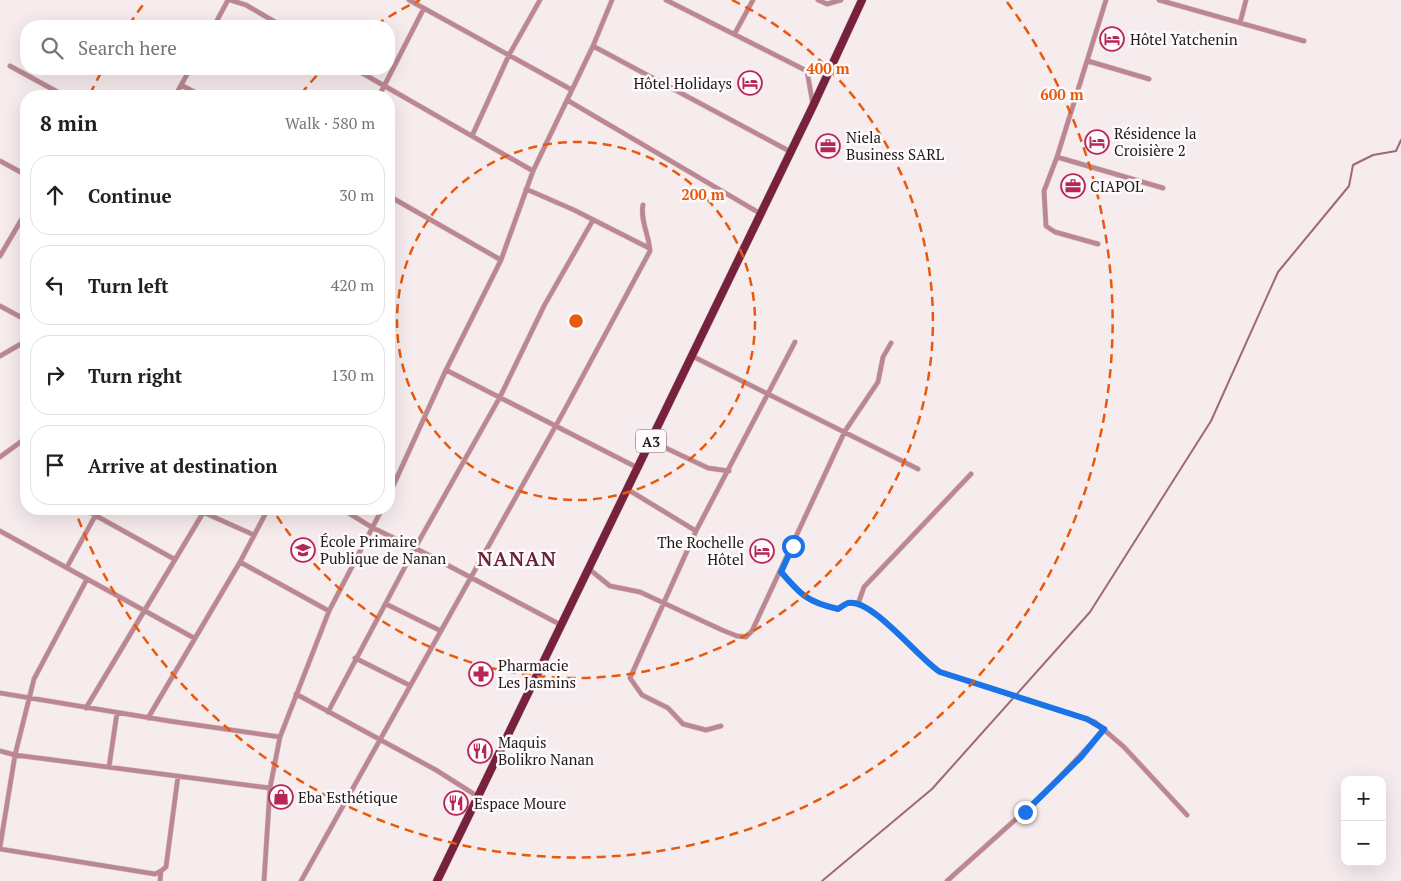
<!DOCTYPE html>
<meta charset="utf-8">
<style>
:root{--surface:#fff;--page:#f6f6f6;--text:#202124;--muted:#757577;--line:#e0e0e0}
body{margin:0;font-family:"PT Serif",serif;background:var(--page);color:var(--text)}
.controls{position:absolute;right:15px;bottom:15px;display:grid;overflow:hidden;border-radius:10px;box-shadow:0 5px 20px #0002}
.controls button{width:45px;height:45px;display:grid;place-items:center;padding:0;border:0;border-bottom:1px solid var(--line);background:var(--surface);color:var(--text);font:25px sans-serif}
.stop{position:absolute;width:15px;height:15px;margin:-11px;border:4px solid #1a73e8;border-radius:50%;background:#fff}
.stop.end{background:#1a73e8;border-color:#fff;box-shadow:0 1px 5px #0008}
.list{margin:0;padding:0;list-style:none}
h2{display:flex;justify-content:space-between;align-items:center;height:65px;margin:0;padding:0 20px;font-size:21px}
h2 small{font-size:16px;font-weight:400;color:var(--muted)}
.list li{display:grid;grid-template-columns:32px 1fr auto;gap:15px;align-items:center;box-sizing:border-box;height:80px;margin:0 10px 10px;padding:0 10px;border:1px solid var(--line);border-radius:20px}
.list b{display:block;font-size:19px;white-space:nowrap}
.list em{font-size:16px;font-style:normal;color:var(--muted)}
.icon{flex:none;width:28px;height:28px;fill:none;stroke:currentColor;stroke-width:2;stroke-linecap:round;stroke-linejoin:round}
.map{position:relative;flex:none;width:1401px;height:881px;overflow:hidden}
.search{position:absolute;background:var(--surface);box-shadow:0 5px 20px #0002;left:20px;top:20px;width:375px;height:55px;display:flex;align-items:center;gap:12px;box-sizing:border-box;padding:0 18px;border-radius:20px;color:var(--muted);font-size:19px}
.panel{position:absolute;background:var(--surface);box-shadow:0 5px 20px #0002;left:20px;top:90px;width:375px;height:425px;border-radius:20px}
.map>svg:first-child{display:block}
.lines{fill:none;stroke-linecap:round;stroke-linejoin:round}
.stream{stroke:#9d6a75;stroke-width:2}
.minor-casing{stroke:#cfc5c7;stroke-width:5.5}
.trunk-casing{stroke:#cfc5c7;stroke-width:9}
.minor{stroke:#bd8792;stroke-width:4.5}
.trunk{stroke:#78213c;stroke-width:8}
.route{stroke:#1a73e8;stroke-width:6}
.ring{fill:none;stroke:#e8590c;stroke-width:2.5;stroke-dasharray:9 6}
.labels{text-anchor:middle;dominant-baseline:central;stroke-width:5;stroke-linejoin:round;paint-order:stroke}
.shield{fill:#fffafb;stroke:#625d5e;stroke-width:1}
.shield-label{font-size:14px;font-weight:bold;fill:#1e1a1b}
.poi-label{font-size:15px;fill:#1e1a1b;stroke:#fffafb;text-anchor:start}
.district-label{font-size:20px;font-weight:bold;letter-spacing:1px;fill:#682337;stroke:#fffafb}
.centre{fill:#e8590c;stroke:#fffafb;stroke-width:2.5}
.ring-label{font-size:15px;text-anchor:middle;font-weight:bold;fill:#e8590c;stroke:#fffafb;stroke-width:5;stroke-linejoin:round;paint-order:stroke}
</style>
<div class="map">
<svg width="1401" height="881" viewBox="0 0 1401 881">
<rect width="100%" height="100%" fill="#f6ebed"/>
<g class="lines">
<!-- stream -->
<path class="stream" d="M822 881 932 789 1090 612 1211 421 1278 272 1349 186 1353 165 1373 155 1396 151 1401 140"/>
<!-- minor casing -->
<g class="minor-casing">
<path id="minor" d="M230 0 246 5 282 26
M409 0 572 90
M666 0 807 71 813 105
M818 0 827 4 841 0
M1159 0 1304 41
M1240 23 1246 0
M214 26 228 0
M735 33 753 0
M593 46 791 152
M1088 61 1149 79
M10 66 65 96
M355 69 533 171
M181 85 202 96
M175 96 190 69
M379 96 424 8
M567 100 761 214
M472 136 509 55 540 0
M1057 157 1163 188
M0 161 26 175
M526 189 574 210 649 248
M389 196 501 260
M1098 244 1055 232 1046 226 1044 191 1057 157 1106 0
M0 256 26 212
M0 306 26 320
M0 356 26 341
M692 356 918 469
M446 370 638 468
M651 441 708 468 729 471
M0 457 26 438
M627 489 696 531
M389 495 446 370 501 260 533 171 593 46 612 0
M84 509 174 559
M196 509 254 535
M342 509 373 528 415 548 500 397 544 306 593 220
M0 531 194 638
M240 562 329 611
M67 567 99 509
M589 569 610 586 640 592 722 630 737 636 746 637 752 631 845 431 878 382 883 357 891 343
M781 571C801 595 807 602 838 609 841 607 845 604 848 603 872 598 918 658 940 672L1095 722 1124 747 1187 815
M386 604 441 631
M858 604 864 587 971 474
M355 658 409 685
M0 693 169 721 280 737
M296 694 436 770 477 796
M86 708 203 513
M328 712 415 548 561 625
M148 718 240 562 268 509
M721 726 706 730 683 724 668 708 642 695 630 678 696 531 795 342
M0 751 15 755 270 788
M109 767 117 713
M0 847 15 755 34 679 87 579
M0 849 155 874 161 871 166 867 178 776
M160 881 161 871
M264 881 270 788 280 737 329 611 382 509
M301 881 564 411 650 251C649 235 640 220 643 205
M947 881 1045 793 1105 729"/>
</g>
<!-- trunk casing -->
<g class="trunk-casing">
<path id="trunk" d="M437 881 813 106 862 0"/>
</g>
<!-- minor -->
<use href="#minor" class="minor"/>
<!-- trunk -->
<use href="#trunk" class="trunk"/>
</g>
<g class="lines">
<!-- route -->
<path class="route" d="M793 546 781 572C801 595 807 602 838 609 841 607 845 604 848 603 872 598 918 658 940 672L1087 719 1104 729 1081 757 1025 812"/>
</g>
<!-- distance rings -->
<g class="ring">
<circle cx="576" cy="321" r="179"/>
<path d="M301 94A357 357 0 0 1 321 71M376 25A357 357 0 0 1 420 0M732 0A357 357 0 1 1 273 510"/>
<path d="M90 94A536 536 0 0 1 103 69M129 25A536 536 0 0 1 145 2M1007 2A536 536 0 1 1 76 513"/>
</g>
<!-- icons -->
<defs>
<g id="hotel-ring" transform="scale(1.25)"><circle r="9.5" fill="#fffafb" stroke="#b62759" stroke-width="1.5"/><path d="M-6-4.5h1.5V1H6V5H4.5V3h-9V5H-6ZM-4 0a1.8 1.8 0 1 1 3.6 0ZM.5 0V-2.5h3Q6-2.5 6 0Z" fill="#b62759"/></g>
<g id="office-ring" transform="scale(1.25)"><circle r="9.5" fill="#fffafb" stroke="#b62759" stroke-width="1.5"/><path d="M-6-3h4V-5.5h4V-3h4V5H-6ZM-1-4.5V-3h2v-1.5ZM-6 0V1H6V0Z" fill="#b62759"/></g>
<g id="school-ring" transform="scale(1.25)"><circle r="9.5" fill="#fffafb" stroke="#b62759" stroke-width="1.5"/><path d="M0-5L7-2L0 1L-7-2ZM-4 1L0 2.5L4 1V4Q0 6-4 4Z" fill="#b62759"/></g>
<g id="pharmacy-ring" transform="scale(1.25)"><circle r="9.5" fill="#fffafb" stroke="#b62759" stroke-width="1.5"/><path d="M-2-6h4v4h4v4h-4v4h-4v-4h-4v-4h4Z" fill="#b62759"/></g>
<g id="restaurant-ring" transform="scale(1.25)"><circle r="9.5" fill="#fffafb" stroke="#b62759" stroke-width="1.5"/><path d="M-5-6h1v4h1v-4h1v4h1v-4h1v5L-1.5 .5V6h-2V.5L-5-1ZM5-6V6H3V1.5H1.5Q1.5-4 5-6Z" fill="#b62759"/></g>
<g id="shop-ring" transform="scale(1.25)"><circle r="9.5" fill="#fffafb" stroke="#b62759" stroke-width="1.5"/><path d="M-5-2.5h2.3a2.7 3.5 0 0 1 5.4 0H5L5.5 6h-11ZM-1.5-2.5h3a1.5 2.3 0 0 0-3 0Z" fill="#b62759"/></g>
</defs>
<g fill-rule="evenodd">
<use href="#hotel-ring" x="1112" y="39"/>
<use href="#hotel-ring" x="750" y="83"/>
<use href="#hotel-ring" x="1097" y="142"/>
<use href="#office-ring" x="828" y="146"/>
<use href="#office-ring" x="1073" y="186"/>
<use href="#school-ring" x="303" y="550"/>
<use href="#hotel-ring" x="762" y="551"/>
<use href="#pharmacy-ring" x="481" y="674"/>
<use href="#restaurant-ring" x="480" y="751"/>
<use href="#shop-ring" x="281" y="797"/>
<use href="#restaurant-ring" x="456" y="803"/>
</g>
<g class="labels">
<!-- shield labels -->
<rect class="shield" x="636" y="429.5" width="30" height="23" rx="4"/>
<g class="shield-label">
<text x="651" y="441">A3</text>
</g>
<!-- poi labels -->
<g class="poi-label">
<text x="1130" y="39">Hôtel Yatchenin</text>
<text x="732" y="83" text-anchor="end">Hôtel Holidays</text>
<text x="1114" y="133">Résidence la<tspan x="1114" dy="17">Croisière 2</tspan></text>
<text x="846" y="137">Niela<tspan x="846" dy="17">Business SARL</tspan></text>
<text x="1090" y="186">CIAPOL</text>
<text x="320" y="541">École Primaire<tspan x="320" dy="17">Publique de Nanan</tspan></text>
<text x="744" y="542" text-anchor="end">The Rochelle<tspan x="744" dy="17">Hôtel</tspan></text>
<text x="498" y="665">Pharmacie<tspan x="498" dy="17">Les Jasmins</tspan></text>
<text x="498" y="742">Maquis<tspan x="498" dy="17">Bolikro Nanan</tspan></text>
<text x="298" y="797">Eba Esthétique</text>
<text x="474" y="803">Espace Moure</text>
</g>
<!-- district labels -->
<g class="district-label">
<text x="517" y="558">NANAN</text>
</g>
</g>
<circle cx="576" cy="321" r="8" class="centre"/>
<g class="ring-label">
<text x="828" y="74">400 m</text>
<text x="1062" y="100">600 m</text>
<text x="703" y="200">200 m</text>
</g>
</svg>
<div class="controls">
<button>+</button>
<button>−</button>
</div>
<div class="stop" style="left:793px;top:546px"></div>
<div class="stop end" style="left:1025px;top:812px"></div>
<div class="search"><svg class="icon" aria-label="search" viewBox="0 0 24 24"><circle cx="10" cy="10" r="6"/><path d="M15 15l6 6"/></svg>Search here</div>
<section class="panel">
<h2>8 min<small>Walk · 580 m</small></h2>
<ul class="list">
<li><svg class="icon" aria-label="ahead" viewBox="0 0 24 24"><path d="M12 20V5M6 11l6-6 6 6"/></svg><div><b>Continue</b></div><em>30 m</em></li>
<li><svg class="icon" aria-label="left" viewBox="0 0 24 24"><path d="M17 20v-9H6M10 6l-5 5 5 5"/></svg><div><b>Turn left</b></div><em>420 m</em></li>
<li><svg class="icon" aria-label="right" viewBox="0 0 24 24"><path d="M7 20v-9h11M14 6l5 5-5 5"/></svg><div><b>Turn right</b></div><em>130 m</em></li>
<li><svg class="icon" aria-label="arrive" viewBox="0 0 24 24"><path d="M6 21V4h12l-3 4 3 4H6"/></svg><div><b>Arrive at destination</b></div></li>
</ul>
</section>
</div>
